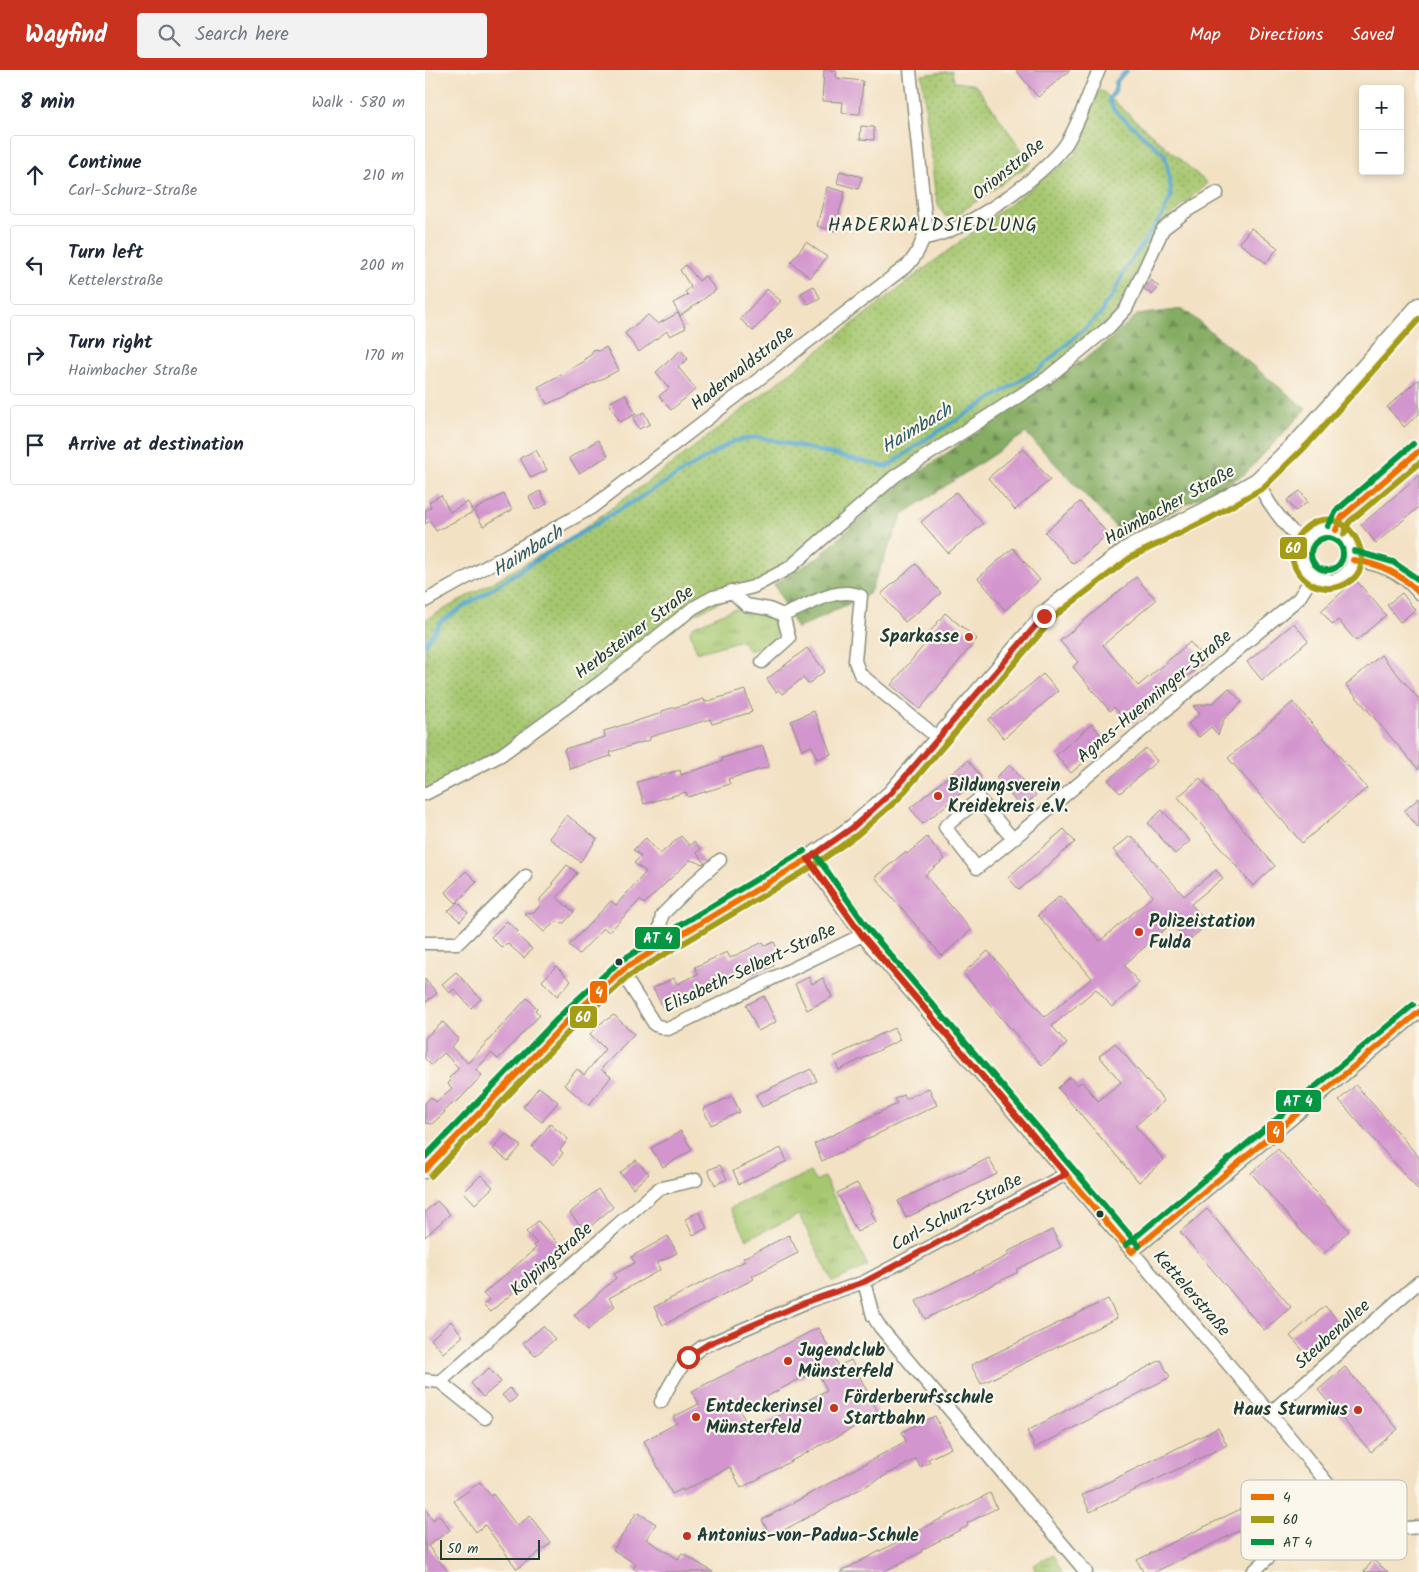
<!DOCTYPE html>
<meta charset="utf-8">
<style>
:root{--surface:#fff;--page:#f2f2f3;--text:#1f2937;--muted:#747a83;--line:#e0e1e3;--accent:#c8321e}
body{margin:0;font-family:Kalam,sans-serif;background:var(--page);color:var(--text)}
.controls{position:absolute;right:15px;top:15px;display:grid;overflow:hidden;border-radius:5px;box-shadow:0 2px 8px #0003}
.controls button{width:45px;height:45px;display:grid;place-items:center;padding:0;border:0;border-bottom:1px solid var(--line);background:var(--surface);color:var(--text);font:25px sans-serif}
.scale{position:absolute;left:15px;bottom:12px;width:100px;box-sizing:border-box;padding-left:5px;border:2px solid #1f3d34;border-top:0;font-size:14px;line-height:18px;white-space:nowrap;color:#1f3d34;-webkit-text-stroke:4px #fbf7ec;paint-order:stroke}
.stop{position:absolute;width:15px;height:15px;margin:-11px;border:4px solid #c8321e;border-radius:50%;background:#fff}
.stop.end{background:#c8321e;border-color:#fff;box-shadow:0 1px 5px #0008}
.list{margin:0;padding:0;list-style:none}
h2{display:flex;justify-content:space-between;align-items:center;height:65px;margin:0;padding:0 20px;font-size:21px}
h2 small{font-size:16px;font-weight:400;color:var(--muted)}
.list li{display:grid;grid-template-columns:32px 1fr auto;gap:15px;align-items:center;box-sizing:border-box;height:80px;margin:0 10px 10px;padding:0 10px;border:1px solid var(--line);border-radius:5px}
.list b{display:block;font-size:19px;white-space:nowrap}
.list p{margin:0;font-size:16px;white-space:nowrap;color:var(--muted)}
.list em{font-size:16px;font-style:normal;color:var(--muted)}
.icon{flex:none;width:28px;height:28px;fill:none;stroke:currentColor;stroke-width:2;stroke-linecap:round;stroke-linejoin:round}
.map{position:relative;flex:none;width:994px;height:1502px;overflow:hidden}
header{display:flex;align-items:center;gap:30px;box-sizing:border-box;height:70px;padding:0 25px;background:var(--accent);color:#fff}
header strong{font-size:24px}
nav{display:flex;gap:28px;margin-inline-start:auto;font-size:18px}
.search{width:350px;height:45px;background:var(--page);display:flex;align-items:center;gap:12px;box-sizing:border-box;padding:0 18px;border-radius:5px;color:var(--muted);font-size:19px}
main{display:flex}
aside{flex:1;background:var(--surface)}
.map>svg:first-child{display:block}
.grass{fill:url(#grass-dots);stroke:#628252}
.forest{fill:url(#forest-firs);stroke:#52744b}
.park{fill:url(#park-tufts);stroke:#628252}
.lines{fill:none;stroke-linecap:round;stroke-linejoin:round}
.stream{stroke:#51a5cc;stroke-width:4}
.building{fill:#d395ce;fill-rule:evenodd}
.minor-casing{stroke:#898f7c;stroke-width:15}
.major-casing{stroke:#898f7c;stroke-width:19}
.minor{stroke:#fff;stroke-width:12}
.major{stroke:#fff;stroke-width:16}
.bus-1-casing{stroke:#fbf7ec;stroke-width:10}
.bus-2-casing{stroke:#fbf7ec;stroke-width:10}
.bus-3-casing{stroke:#fbf7ec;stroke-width:10}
.bus-1{stroke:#ed6f03;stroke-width:6}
.bus-2{stroke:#a49c17;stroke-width:6}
.bus-3{stroke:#059641;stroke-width:6}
.route{stroke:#c8321e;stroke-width:6}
.poi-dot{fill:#c8321e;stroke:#fbf7ec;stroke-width:2}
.bus-dot{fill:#1f3d34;stroke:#fbf7ec;stroke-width:2}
.labels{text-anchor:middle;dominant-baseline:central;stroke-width:4.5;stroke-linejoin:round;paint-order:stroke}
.street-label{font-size:18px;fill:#1f3d34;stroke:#fbf7ec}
.poi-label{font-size:18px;font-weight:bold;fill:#1f3d34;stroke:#fbf7ec;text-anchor:start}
.neighbourhood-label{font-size:19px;letter-spacing:1px;fill:#1f3d34;stroke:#fbf7ec}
.water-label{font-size:19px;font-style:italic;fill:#2e5c62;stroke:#fbf7ec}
.key{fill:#fbf7ec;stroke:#b9bfb5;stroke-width:1}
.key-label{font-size:14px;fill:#1f3d34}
.line-badge{stroke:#fbf7ec;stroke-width:2}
.badge-label{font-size:14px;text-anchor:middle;font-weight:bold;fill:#fff}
</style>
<header>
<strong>Wayfind</strong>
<div class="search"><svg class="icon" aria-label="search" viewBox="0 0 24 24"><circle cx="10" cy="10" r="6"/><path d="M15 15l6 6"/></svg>Search here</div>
<nav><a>Map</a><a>Directions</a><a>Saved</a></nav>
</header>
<main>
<aside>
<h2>8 min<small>Walk · 580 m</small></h2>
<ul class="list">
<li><svg class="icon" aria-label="ahead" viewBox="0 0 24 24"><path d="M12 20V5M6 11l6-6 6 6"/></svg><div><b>Continue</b><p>Carl-Schurz-Straße</p></div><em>210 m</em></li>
<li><svg class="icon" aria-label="left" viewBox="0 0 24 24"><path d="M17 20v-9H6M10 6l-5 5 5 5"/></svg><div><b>Turn left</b><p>Kettelerstraße</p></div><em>200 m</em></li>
<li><svg class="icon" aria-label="right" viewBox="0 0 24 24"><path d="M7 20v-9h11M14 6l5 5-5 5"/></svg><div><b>Turn right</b><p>Haimbacher Straße</p></div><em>170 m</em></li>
<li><svg class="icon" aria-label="arrive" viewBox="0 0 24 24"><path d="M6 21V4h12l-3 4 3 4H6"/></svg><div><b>Arrive at destination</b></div></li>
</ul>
</aside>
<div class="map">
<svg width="994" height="1502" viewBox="0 0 994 1502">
<defs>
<pattern id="grass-dots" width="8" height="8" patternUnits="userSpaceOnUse" patternTransform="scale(1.25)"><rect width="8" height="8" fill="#a6c76f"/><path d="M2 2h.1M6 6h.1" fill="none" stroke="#87a35c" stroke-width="1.8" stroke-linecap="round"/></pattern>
<pattern id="forest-firs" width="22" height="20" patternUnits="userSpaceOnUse" patternTransform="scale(1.25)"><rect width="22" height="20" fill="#84ac62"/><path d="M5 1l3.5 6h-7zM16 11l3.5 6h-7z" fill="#6b8d52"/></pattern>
<pattern id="park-tufts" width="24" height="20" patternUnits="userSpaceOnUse" patternTransform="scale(1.25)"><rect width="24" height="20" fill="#a6c76f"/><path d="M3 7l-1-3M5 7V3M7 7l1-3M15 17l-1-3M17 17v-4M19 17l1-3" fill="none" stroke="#87a35c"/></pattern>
</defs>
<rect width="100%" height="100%" fill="#fbf7ec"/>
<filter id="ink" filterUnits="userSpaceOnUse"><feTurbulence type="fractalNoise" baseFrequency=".02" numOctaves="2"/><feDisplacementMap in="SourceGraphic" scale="10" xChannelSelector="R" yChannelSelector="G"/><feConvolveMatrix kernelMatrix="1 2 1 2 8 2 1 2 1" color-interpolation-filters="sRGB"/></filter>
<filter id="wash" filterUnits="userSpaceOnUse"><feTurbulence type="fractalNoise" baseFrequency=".0096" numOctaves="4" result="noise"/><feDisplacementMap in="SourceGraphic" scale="20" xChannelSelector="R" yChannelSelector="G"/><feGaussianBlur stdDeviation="1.12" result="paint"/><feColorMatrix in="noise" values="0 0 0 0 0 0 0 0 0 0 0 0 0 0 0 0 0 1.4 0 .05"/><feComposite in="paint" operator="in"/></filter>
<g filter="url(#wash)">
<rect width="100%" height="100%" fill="#f3e1c4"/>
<!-- grass -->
<path class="grass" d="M527 1 529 12 547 14 553 18 606 93 529 147 520 146 514 137 510 122 497 5Z
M675 19 782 113 734 157 693 241 620 309 504 384 354 503 272 543 90 671 0 723V550L144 469 250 392 504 195 650 85Z"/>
<!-- forest -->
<path class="forest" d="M758 239 881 339 820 404 699 466 601 363 478 444 444 524 372 559 349 514 394 487 458 427 675 278 712 245Z"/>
<!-- park -->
<path class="park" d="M308 539H330L351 545 354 560 346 574 324 581 316 570 272 583 265 562 267 557Z
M385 1102 390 1111 399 1107 443 1196 408 1212 374 1145 322 1169 305 1138Z
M628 1485 637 1502H611L608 1495Z"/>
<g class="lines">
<!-- stream -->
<path class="stream" d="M0 574 17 551 121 484 309 371 334 367 462 397 504 367 613 300 677 243 679 235 685 230 690 221 701 198 737 146 746 127 745 109 740 85 688 39 684 29 690 21 691 12 702 0"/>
</g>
<g id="blocks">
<!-- building -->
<path class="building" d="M399 0H411V8L438 11 435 44 417 43 418 32 397 31Z
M591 0H645L613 27Z
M436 56 449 57V70L435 69Z
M415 101 437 107 433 119 412 113Z
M402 117 420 122 409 161 392 156Z
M826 158 853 178 841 193 814 173Z
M381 172 402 187 385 208 366 192Z
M261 195 274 211 280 206 291 220 255 246 248 233 263 225 260 222 266 217 255 200Z
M726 210 734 217 727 225 719 219Z
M389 216 395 228 383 234 376 223Z
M342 219 356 231 328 261 315 249Z
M253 243 261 258 245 266 242 261 214 282 200 263 223 245 233 254Z
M181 277 194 300 135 330 134 329 122 334 113 317 160 291 159 289 166 285 168 280 174 281Z
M256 280 263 289 253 297 271 319 246 340 234 326 244 318 231 302Z
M994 309V344L979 357 962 337Z
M200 324 211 344 195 352 184 333Z
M219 342 225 354 214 359 208 348Z
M173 370 183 386 154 403 144 388Z
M598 378 625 410 590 440 563 408Z
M111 380 122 400 106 408 95 388Z
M994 405V437L951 473 936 455Z
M115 421 122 434 110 440 104 427Z
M875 421 883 432 870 441 862 430Z
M531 422 558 454 523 483 496 452Z
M79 424 87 440 58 456 49 440Z
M16 425 25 442 43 432 48 442 11 461 5 451 0 454V441L6 437 4 432Z
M655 432 683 464 648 494 620 462Z
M588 478 615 510 580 540 553 508Z
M491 494 516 523 480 552 456 524Z
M711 507 731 530 678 575 713 616 765 572 781 591 705 655 689 637 685 641 648 597 653 592 635 571Z
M931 510 961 545 931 571 913 550 908 555 896 541Z
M977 523 990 540 975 552 962 535Z
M520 543 552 569 495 639 466 615 503 570 500 568Z
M869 553 883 571 837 610 822 592Z
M382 578 400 601 383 614 378 608 357 624 354 620 351 622 342 609Z
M956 585 994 629V700L921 615Z
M618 604 633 621 579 668 563 650Z
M804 618 817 632 799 649 793 665 786 657 774 667 763 654 775 644 768 636 788 633Z
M320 620 327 642 287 654 285 649 225 667V670L185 682 186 686 145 699 139 679 180 667 179 661 237 643V641L279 629 280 632Z
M868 632 942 718 877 773 803 688Z
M389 641 406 684 392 689 387 676 377 680 366 651Z
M667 654 682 672 646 703 631 685Z
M338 676 344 697 303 709 305 714 263 727 261 722 219 734 212 712 255 700 256 705 298 691 297 688Z
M721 678 732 691 695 723 683 710Z
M543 690 556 707 498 754 485 738Z
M585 695 611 725 596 738 571 707Z
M775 708 850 796 828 816 753 727Z
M994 728V758L979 741Z
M737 740 765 771 750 784 723 753Z
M142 745 172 769 155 792 124 768Z
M639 759 650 772 594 820 583 807Z
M256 766 265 776 269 771 276 779 272 783 280 793 278 794 265 790 219 834 215 830 184 862 179 858 154 884 144 875 186 831 191 835 221 802 209 793 216 786 208 780 221 768 235 784Z
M502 767 520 789 500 805 546 860 517 886 450 807 480 782 482 784Z
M704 767H708L759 826 791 800 798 808 766 834 783 854 763 871 747 853 699 895 714 913 687 937 671 919 627 956 642 974 617 995 538 903 563 881 620 947 667 908 613 845 635 826 675 871 728 826 688 780Z
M142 795 152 803 132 828 149 842 139 853 130 852 119 862 99 843 109 842 115 836V829L129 814 127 813Z
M41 801 52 812 31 833 20 822Z
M33 832 43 843 35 851 23 841Z
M82 851 93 861 91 864 107 879 99 888 82 873 77 878 66 867Z
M338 872 340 876 349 872 356 886 347 890 349 896 326 906 323 900 239 940 228 918 249 908 252 914 273 904 270 897 302 882 305 888Z
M131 896 146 911 132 926 117 911Z
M31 902 56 929 46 938 29 919 25 923 17 914Z
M384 907 387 914 398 908 407 927 382 940 370 914Z
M0 909 12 923 0 933Z
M339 926 351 952 333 961 321 935Z
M102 928 112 938 110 940 115 945 73 989 66 983 51 1000 57 1005 36 1028 19 1040 20 1042 7 1054 0 1053V1033L6 1027 11 1032 27 1018 23 1014 26 1010 24 1008 34 998 19 983 6 995 0 989V968L18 952 34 969 26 977 43 993Z
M189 945 209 964 176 999 186 1007 164 1035 139 1015 152 999 159 1005 180 979 165 964 176 953Z
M469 958 475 970 414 1000 408 987Z
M690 973 739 1031 710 1056 739 1090 714 1112 633 1018 645 1007 652 1015 657 1012 673 1031 696 1012 674 986Z
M386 999 392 1011 337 1037 331 1025Z
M931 1015 994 1087V1121L914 1030Z
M114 1017 133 1032 117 1052 98 1037Z
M504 1018 512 1035 397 1091 389 1074 472 1034 470 1029 479 1025 481 1029Z
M307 1026 315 1042 286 1055 278 1039Z
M125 1054 143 1069 135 1080 138 1083 129 1095 107 1077Z
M256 1061 267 1080 238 1097 226 1078Z
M81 1064 96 1076 83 1091 68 1079Z
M356 1078 362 1091 314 1114 308 1101Z
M853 1079 924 1161 897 1185 826 1103Z
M564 1088 572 1104 481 1148 473 1131Z
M211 1090 224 1104 208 1118 195 1103Z
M295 1095 302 1109 290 1115 283 1100Z
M56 1105 68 1117 50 1134 39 1122Z
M432 1113 448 1141 446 1142 451 1152 432 1162 412 1123Z
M173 1119 188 1137 160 1161 145 1143Z
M12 1131 25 1144 0 1167V1142Z
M782 1139 866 1237 839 1260 755 1162Z
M274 1142 282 1158 268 1165 260 1149Z
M113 1151 139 1180 65 1242 58 1235 64 1230 58 1224 111 1178 109 1176 112 1173 101 1162Z
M627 1160 636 1177 591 1200 593 1202 500 1249 491 1231 584 1185 582 1182Z
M364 1165 373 1183 327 1206 329 1209 238 1255 229 1237 320 1191 318 1188Z
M243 1166 252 1183 232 1193 235 1200 184 1228 190 1236 163 1260 149 1245 191 1208 189 1204 210 1193 206 1187Z
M683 1229 692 1248 556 1314 546 1295Z
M900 1236 916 1254 882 1285 865 1266Z
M26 1251 38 1266 18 1283 6 1269Z
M118 1256 130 1269 110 1286 98 1273Z
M393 1258 414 1296 426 1290 454 1344 316 1418 305 1397 258 1421 257 1419 247 1424 219 1371 252 1353 248 1347 274 1334 267 1321ZM391 1300 402 1320 326 1361 315 1341Z
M736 1290 745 1307 610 1378 602 1361Z
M920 1297 973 1359 946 1382 893 1320Z
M64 1298 76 1312 58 1327 46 1313Z
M85 1318 92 1327 84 1333 77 1325Z
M510 1346 526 1378 503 1389 505 1392 495 1397 491 1389 346 1467 337 1450 481 1371 477 1362Z
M793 1358 802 1375 665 1442 657 1425Z
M55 1412 66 1426 68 1424 92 1456 105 1446 126 1473 92 1499 60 1455 51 1462 29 1431Z
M565 1423 572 1438 542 1453 543 1456 496 1480 497 1482 458 1502H415Z
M848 1423 857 1440 730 1502H718L712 1490Z
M0 1439 8 1450 14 1445 25 1460 3 1476 23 1502H0Z
M212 1442 231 1454 221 1469 253 1489 257 1483 288 1502H214L208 1498 211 1494 188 1480Z
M948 1490 963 1502H939Z"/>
</g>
</g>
<g filter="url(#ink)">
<use href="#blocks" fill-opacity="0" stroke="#898f7c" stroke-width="1"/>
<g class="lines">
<!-- minor casing -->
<g class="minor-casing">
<path id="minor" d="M500 168C540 162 618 107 641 74 655 52 663 24 674 0
M832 411C844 436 859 455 879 473
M877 485a26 26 0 1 1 52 0a26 26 0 1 1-52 0Z
M911 460 917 447 994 381
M928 490C956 494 975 501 994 523
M306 521 321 535 344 539 358 545C382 537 411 515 436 526L430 591 435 604 514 669
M0 531 166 438 484 194C494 182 499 171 501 155L485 0
M337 592 364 568 358 545
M0 724 76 685 177 611 268 538 288 527 328 517 364 498 470 406 622 308 684 257 701 239 738 159 763 140 792 123
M588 769 554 729 520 757 552 798 588 769 874 528 888 506
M383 789 437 865 845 1343 921 1436 949 1450 983 1458 994 1457
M0 873H33L101 806
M232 877 237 845 269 813 295 790
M196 901 230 955 243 959 437 865
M641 1104 439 1212 448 1246 455 1257 661 1502
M707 1182 994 942
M0 1310 15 1312 60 1348
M15 1312 233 1119 271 1110
M236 1332C247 1310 257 1291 277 1277L384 1231 439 1212
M845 1343 994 1212
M940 1475 949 1450
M828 1502 912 1423"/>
</g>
<!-- major casing -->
<g class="major-casing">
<path id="major" d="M0 1100 146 947 200 898 383 789 427 758 466 723 625 539 701 480 780 441 832 411 876 368 994 236"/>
</g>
<!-- minor -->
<use href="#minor" class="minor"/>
<!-- major -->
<use href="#major" class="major"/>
<!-- bus-1 casing -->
<g class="bus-1-casing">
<path id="bus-1" d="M911 460 917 447 994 381
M928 490C955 494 975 503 994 523
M383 789 437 865 707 1182
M0 1100 146 947 200 898 383 789
M707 1182 994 942"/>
</g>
<!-- bus-2 casing -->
<g class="bus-2-casing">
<path id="bus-2" d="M919 464 924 452 994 393
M936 494C935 505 926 512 916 516 881 528 850 488 878 460 903 436 935 457 937 489
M6 1106 152 953 205 905 388 796 432 765 472 730 631 545 706 487 784 449 838 418 883 374 994 249"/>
</g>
<!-- bus-3 casing -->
<g class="bus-3-casing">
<path id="bus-3" d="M903 456 911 441 988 374
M886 484a16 16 0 1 1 32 0a16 16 0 1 1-32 0Z
M929 481 968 492 994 510
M390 784 444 860 714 1176
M0 1087 140 941 195 891 379 781
M701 1175 988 935"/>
</g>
<!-- bus-1 -->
<use href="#bus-1" class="bus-1"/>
<!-- bus-2 -->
<use href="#bus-2" class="bus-2"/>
<!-- bus-3 -->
<use href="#bus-3" class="bus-3"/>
</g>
</g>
<g class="lines" filter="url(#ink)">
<!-- route -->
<path class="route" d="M263 1287 283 1274 384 1231 439 1212 641 1104 437 865 383 789 427 758 466 723 619 546"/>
</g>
<!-- markers -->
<g class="poi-dot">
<circle cx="544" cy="567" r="5"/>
<circle cx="513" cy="726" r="5"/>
<circle cx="714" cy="862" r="5"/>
<circle cx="363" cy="1291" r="5"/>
<circle cx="409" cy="1338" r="5"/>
<circle cx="933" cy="1340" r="5"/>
<circle cx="271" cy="1347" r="5"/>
<circle cx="262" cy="1466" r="5"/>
</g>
<g class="bus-dot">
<circle cx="194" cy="892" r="4.5"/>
<circle cx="675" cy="1144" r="4.5"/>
</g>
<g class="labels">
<!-- street labels -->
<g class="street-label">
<text transform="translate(584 100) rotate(-39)">Orionstraße</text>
<text transform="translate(318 299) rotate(-38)">Haderwaldstraße</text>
<text transform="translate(745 436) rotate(-29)">Haimbacher Straße</text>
<text transform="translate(210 563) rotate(-37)">Herbsteiner Straße</text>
<text transform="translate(730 627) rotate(-40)">Agnes-Huenninger-Straße</text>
<text transform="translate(325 899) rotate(-25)">Elisabeth-Selbert-Straße</text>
<text transform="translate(532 1143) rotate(-28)">Carl-Schurz-Straße</text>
<text transform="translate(127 1190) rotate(-41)">Kolpingstraße</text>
<text transform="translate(766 1224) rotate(49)">Kettelerstraße</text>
<text transform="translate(908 1265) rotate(-42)">Steubenallee</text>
</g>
<!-- poi labels -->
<g class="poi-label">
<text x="534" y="567" text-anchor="end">Sparkasse</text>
<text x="523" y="716">Bildungsverein<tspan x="523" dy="21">Kreidekreis e.V.</tspan></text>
<text x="724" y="852">Polizeistation<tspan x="724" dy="21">Fulda</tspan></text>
<text x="373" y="1281">Jugendclub<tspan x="373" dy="21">Münsterfeld</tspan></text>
<text x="419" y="1328">Förderberufsschule<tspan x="419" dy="21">Startbahn</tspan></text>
<text x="281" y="1337">Entdeckerinsel<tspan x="281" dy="21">Münsterfeld</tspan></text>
<text x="923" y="1340" text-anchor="end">Haus Sturmius</text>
<text x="272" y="1466">Antonius-von-Padua-Schule</text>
</g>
<!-- neighbourhood labels -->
<g class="neighbourhood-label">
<text x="508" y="156">HADERWALDSIEDLUNG</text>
</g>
<!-- water labels -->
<g class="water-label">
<text transform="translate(492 359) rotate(-31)">Haimbach</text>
<text transform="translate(103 482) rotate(-32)">Haimbach</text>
</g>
</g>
<!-- legend -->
<rect x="816" y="1410" width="166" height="80" rx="8" class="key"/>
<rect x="826" y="1424" width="23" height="6" fill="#ed6f03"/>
<rect x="826" y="1446" width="23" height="7" fill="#a49c17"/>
<rect x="826" y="1469" width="23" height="6" fill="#059641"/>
<g class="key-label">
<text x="858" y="1432">4</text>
<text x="858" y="1454">60</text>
<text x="858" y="1477">AT 4</text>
</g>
<g class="line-badge">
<rect x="854" y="466" width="29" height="24" rx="5" fill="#a49c17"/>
<rect x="209" y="856" width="47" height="24" rx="5" fill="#059641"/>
<rect x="164" y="910" width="19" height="24" rx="5" fill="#ed6f03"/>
<rect x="144" y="935" width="29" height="24" rx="5" fill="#a49c17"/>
<rect x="850" y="1019" width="47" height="24" rx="5" fill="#059641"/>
<rect x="841" y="1050" width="19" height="24" rx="5" fill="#ed6f03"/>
</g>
<g class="badge-label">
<text x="868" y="483">60</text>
<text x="233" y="873">AT 4</text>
<text x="174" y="927">4</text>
<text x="158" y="952">60</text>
<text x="873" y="1036">AT 4</text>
<text x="851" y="1067">4</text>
</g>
</svg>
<div class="controls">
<button>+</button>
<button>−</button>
</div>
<div class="scale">50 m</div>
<div class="stop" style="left:263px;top:1287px"></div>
<div class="stop end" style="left:619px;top:546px"></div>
</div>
</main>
